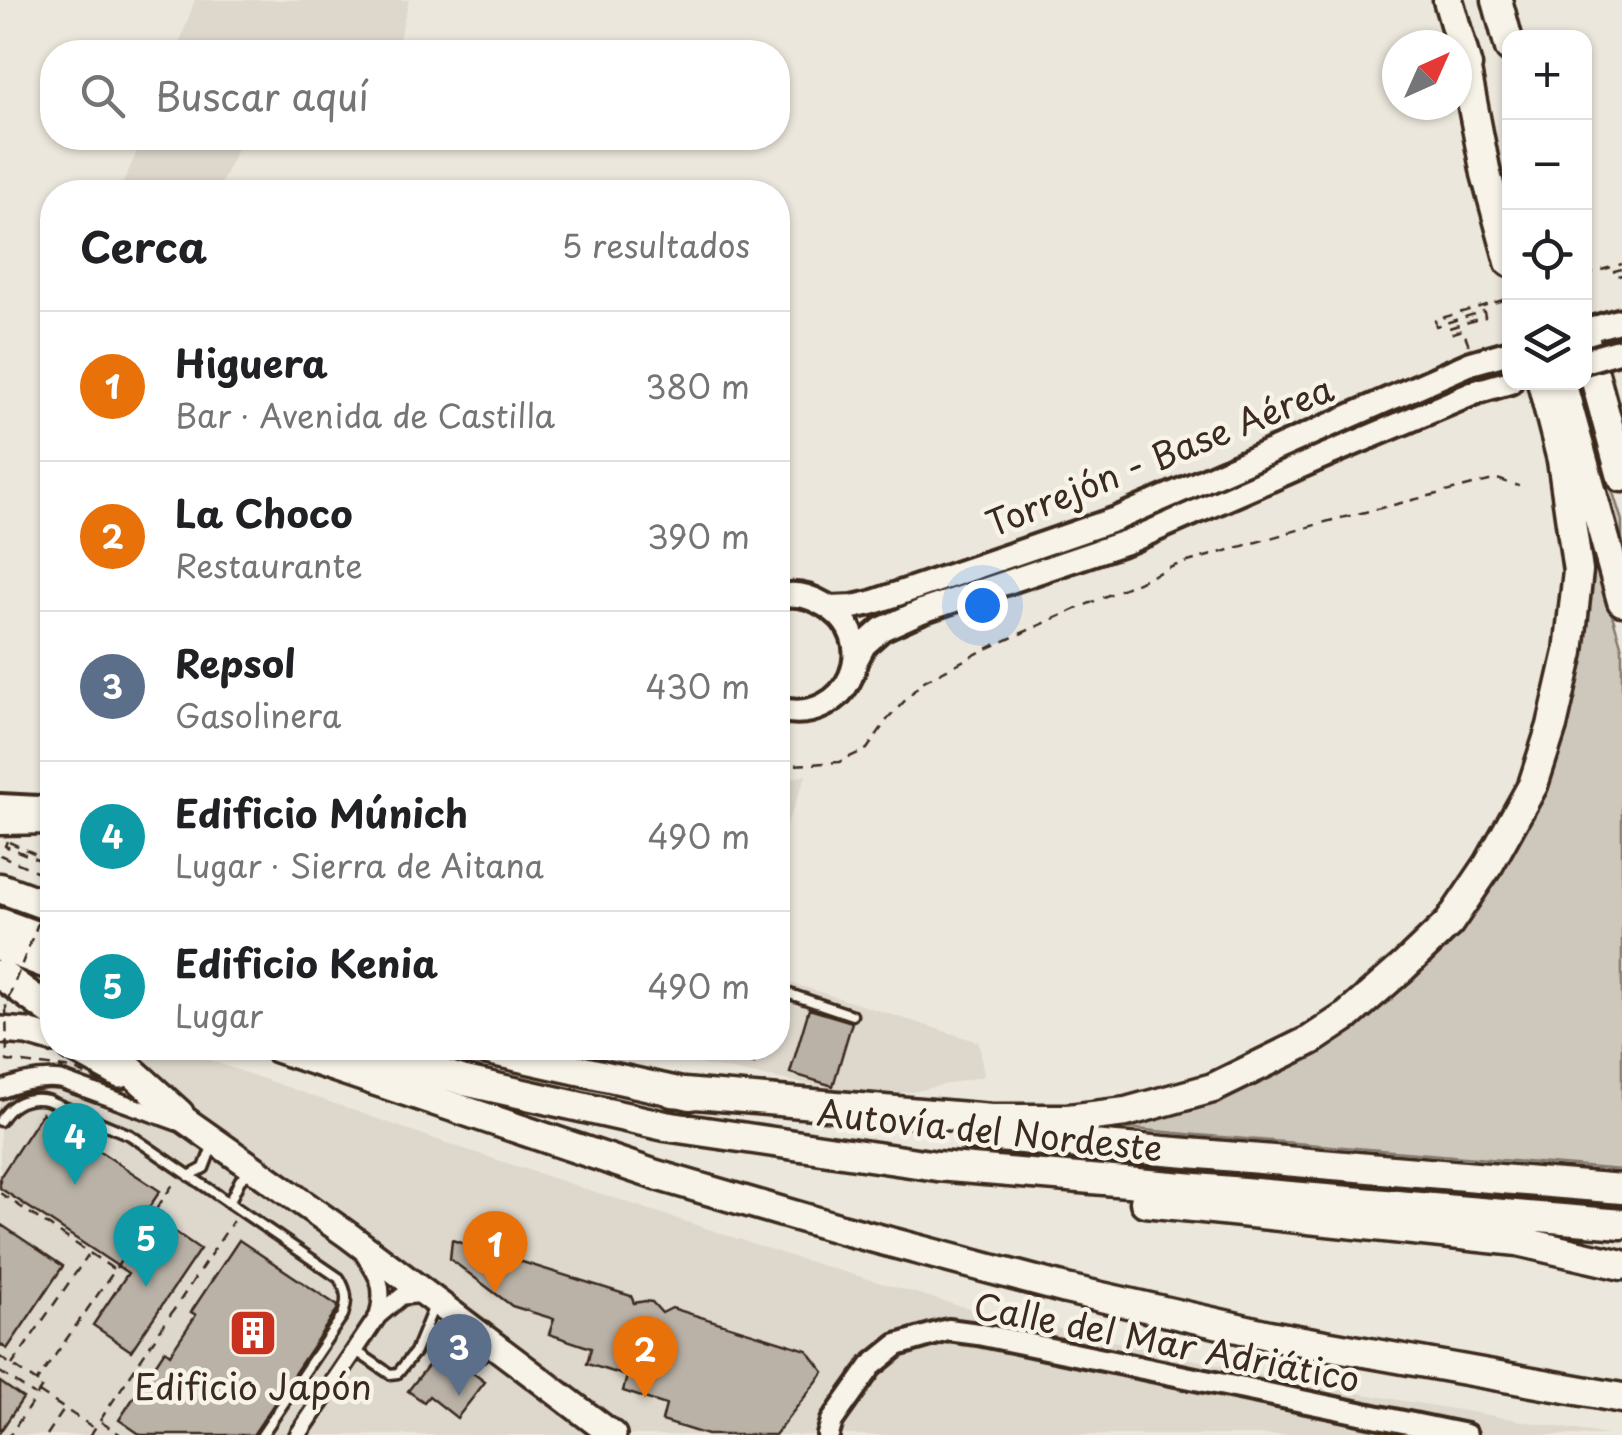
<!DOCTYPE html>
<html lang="es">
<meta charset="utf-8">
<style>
:root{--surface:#fff;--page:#f2f2f2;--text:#202124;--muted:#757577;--line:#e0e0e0;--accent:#c8321e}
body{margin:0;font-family:"Playpen Sans",sans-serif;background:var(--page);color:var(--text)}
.controls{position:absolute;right:30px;top:30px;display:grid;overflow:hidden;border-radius:20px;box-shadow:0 2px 8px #0004}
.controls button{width:90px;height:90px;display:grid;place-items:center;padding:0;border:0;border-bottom:2px solid var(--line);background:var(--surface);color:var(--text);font:50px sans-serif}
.compass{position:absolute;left:1382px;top:30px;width:90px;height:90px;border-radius:50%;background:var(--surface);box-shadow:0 2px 8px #0004;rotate:45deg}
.you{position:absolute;left:982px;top:605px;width:35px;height:35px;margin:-25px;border:8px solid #fff;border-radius:50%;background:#1a73e8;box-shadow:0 0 0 15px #1a73e833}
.badge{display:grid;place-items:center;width:65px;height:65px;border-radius:50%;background:var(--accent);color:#fff;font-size:32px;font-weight:700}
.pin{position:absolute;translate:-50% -82px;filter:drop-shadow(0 2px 5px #0008)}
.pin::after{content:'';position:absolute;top:52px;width:35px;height:30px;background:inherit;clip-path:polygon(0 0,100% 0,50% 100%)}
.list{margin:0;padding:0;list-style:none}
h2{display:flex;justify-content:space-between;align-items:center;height:130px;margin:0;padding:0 40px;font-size:42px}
h2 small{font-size:32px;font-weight:400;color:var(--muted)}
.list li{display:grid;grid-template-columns:65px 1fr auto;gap:30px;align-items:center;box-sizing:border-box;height:150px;padding:0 40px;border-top:2px solid var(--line)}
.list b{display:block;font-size:38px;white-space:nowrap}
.list p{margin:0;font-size:32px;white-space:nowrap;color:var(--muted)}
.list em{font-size:32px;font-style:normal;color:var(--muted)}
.icon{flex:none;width:55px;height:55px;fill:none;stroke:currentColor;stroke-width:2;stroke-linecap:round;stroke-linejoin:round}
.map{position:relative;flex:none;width:1622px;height:1435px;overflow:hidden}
.search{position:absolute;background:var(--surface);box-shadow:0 2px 8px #0004;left:40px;top:40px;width:750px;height:110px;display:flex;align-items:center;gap:25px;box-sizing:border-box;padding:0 35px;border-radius:40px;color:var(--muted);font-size:38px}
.panel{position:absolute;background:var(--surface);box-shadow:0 2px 8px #0004;left:40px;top:180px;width:750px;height:880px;border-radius:40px}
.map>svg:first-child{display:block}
.built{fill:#ddd7cc}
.green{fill:#cec8bc;stroke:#84796d;stroke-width:2.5}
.building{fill:#bab2a7;stroke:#3b2a1e;stroke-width:2.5}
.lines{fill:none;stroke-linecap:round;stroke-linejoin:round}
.service-casing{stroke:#3b2a1e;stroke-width:15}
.minor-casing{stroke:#3b2a1e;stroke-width:22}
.tertiary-casing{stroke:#3b2a1e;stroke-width:28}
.secondary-casing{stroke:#3b2a1e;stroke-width:30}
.primary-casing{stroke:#3b2a1e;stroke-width:32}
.motorway-casing{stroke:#3b2a1e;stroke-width:35}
.path{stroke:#3b2a1e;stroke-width:2.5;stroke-dasharray:10 8;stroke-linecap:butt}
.service{stroke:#f7f3e8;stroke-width:8}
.minor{stroke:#f7f3e8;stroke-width:15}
.tertiary{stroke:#f7f3e8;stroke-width:20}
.secondary{stroke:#f7f3e8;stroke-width:22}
.primary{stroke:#f7f3e8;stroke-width:25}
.motorway{stroke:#f7f3e8;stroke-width:28}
.secondary-bridge-casing{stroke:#3b2a1e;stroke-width:30;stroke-linecap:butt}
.path-bridge{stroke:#3b2a1e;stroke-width:2.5;stroke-dasharray:10 8;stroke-linecap:butt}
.secondary-bridge{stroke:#f7f3e8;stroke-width:22}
.labels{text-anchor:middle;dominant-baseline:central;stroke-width:9;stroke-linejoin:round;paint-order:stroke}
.street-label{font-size:35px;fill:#3b2a1e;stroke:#f7f3e8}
.poi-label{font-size:35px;fill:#3b2a1e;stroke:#f7f3e8}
</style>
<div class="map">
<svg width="1622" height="1435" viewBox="0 0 1622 1435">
<rect width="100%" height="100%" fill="#ece7dc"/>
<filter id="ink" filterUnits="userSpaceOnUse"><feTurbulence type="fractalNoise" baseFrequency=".01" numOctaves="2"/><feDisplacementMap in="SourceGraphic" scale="20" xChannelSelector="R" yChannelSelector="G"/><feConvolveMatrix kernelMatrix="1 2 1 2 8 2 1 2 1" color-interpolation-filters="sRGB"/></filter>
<g filter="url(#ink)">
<!-- built -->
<path class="built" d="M195 0H409L396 50 391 52H176Z
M143 138H242L217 192H119Z
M806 775V776L778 846V781Z
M778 979 979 1042 984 1076 912 1092 858 1093 609 1048H778Z
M122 1048H175L452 1145 790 1256 956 1305 1292 1382 1607 1435H0V1086Z"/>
<!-- green -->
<path class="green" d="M1606 470 1622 521V554L1598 472Z
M1587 532 1622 648V1170L1197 1135 1084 1124 1303 1058 1493 881 1586 592Z"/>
<!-- building -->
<path class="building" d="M809 1009 852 1022 833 1086 790 1073Z
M710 1048H759L754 1064 710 1051Z
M42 1113 160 1191 146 1212 200 1249 131 1351 93 1325 128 1273 0 1188V1177Z
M0 1224 63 1266 7 1349 0 1344Z
M239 1240 338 1306 337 1310 253 1435H141L119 1420 165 1350 170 1354 196 1315 191 1312Z
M452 1240 631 1296 634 1303 645 1301 652 1302 662 1313 672 1308 807 1350 824 1372 775 1435H707L662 1421 666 1405 623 1391 627 1376 587 1364 591 1348 549 1334 554 1319 512 1306 475 1278 450 1259Z
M441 1349 485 1382 457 1418 429 1396 424 1402 408 1391Z
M0 1382 23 1398 0 1432Z"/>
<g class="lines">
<!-- service casing -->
<g class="service-casing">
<path id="service" d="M778 990 852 1015
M0 1121C11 1103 27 1096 47 1100L130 1135 339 1278C347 1291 348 1300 343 1315L262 1435
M189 1176 204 1168 212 1147
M229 1203 240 1180 252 1171
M426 1329 473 1363 490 1349
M356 1351 390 1374 398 1373 415 1352 434 1306"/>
</g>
<!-- minor casing -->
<g class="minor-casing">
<path id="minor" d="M0 1090C20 1082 40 1077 61 1080L177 1122
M364 1255C380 1278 385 1288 378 1316
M298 1435 378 1316 402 1296 427 1294"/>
</g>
<!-- tertiary casing -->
<g class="tertiary-casing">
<path id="tertiary" d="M828 1435 832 1421 871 1366 897 1345 948 1330 978 1334 1466 1435"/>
</g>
<!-- secondary casing -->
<g class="secondary-casing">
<path id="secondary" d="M1584 331 1622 320
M778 597C794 592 808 595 823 604 887 638 848 728 778 709
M830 608 853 607 871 603 1116 519 1471 363 1510 352
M855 662 864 645 882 629 922 611 1132 540 1324 456 1479 391 1510 382
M0 806 39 808"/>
</g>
<!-- primary casing -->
<g class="primary-casing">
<path id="primary" d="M0 1030 27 1032 52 1039
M72 1048 120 1075
M161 1103 348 1235 613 1435"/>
</g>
<!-- motorway casing -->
<g class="motorway-casing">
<path id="motorway" d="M1448 0 1467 66
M1497 0 1510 48
M1462 50 1486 174 1510 262
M1584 337 1622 477
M1561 382 1622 601
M0 820 52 819
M0 888 52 907
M0 923 52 942
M0 946 52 966
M0 974 52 1012
M100 1048 127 1067 179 1114
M278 1048 656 1175 841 1229 1066 1289 1269 1335 1622 1398
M361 1048 465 1081 665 1126 937 1166 1622 1224
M480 1048 691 1095
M672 1092 991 1119H1068L1126 1112 1213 1088 1311 1040 1347 1016 1403 967 1449 923 1489 864 1533 785 1552 726 1569 652 1578 571 1562 460 1542 382
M971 1135 1622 1189
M1145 1202 1518 1241 1622 1265"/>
</g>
<!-- path -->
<path class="path" d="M1622 269 1614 271 1615 277 1622 275
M1584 275 1622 264
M1469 345 1463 330 1450 334 1449 328 1485 317 1484 311 1436 326 1435 320 1510 298
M778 766 839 762 867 749 887 720 922 682 986 649 1174 566 1329 521 1497 479 1519 486
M7 841 5 846 52 865
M9 842 52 861
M0 855 52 878
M0 1193 115 1270 37 1381
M116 1268 176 1180
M0 1357 43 1386 10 1435
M12 1365 88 1255
M0 1372 35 1395
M39 1392 94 1428
M101 1422 121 1435
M47 1435 63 1411
M93 1435 91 1434 233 1221"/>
<!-- service -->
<use href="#service" class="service"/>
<!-- minor -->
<use href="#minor" class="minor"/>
<!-- tertiary -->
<use href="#tertiary" class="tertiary"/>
<!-- secondary -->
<use href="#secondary" class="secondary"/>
<!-- primary -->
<use href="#primary" class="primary"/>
<!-- motorway -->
<use href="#motorway" class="motorway"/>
<!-- secondary-bridge casing -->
<g class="secondary-bridge-casing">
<path id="secondary-bridge" d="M1584 361 1622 350"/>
</g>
<!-- path-bridge -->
<path class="path-bridge" d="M52 888 6 1004 7 1061 73 1069 111 1087"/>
<!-- secondary-bridge -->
<use href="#secondary-bridge" class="secondary-bridge"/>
</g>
</g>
<!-- icons -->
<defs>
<g id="building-square" transform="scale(2.5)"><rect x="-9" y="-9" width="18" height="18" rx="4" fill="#c8321e" stroke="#f7f3e8"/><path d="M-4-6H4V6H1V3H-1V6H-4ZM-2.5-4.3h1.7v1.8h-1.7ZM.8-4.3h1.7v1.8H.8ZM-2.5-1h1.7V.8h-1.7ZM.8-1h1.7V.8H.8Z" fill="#fff"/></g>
</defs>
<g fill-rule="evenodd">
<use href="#building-square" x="253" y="1333"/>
</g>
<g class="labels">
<!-- street labels -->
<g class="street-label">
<text transform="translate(1159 455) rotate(-22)">Torrejón - Base Aérea</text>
<text transform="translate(990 1129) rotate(6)">Autovía del Nordeste</text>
<text transform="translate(1167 1341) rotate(11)">Calle del Mar Adriático</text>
</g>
<!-- poi labels -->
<g class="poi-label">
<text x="253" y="1385">Edificio Japón</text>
</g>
</g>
</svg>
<div class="controls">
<button>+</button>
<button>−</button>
<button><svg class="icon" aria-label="locate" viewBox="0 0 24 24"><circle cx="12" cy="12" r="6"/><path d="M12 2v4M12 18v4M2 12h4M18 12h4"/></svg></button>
<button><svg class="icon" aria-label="layers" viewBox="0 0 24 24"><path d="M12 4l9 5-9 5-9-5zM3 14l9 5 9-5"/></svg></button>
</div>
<svg class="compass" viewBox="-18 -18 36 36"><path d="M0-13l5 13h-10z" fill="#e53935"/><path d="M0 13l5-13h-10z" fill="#757577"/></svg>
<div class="you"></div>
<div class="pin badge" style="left:495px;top:1293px;background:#e8710a">1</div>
<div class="pin badge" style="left:645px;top:1398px;background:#e8710a">2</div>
<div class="pin badge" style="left:459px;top:1396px;background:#5c6f8a">3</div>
<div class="pin badge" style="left:75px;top:1185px;background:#0f9aa8">4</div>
<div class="pin badge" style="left:146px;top:1287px;background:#0f9aa8">5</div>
<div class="search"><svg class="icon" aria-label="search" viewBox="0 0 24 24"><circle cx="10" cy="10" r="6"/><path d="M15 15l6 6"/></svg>Buscar aquí</div>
<section class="panel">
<h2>Cerca<small>5 resultados</small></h2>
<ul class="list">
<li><span class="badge" style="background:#e8710a">1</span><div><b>Higuera</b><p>Bar · Avenida de Castilla</p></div><em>380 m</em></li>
<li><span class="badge" style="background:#e8710a">2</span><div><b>La Choco</b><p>Restaurante</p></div><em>390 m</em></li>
<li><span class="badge" style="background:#5c6f8a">3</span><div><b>Repsol</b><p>Gasolinera</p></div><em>430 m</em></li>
<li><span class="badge" style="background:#0f9aa8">4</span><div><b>Edificio Múnich</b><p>Lugar · Sierra de Aitana</p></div><em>490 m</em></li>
<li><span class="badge" style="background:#0f9aa8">5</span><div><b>Edificio Kenia</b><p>Lugar</p></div><em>490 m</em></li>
</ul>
</section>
</div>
